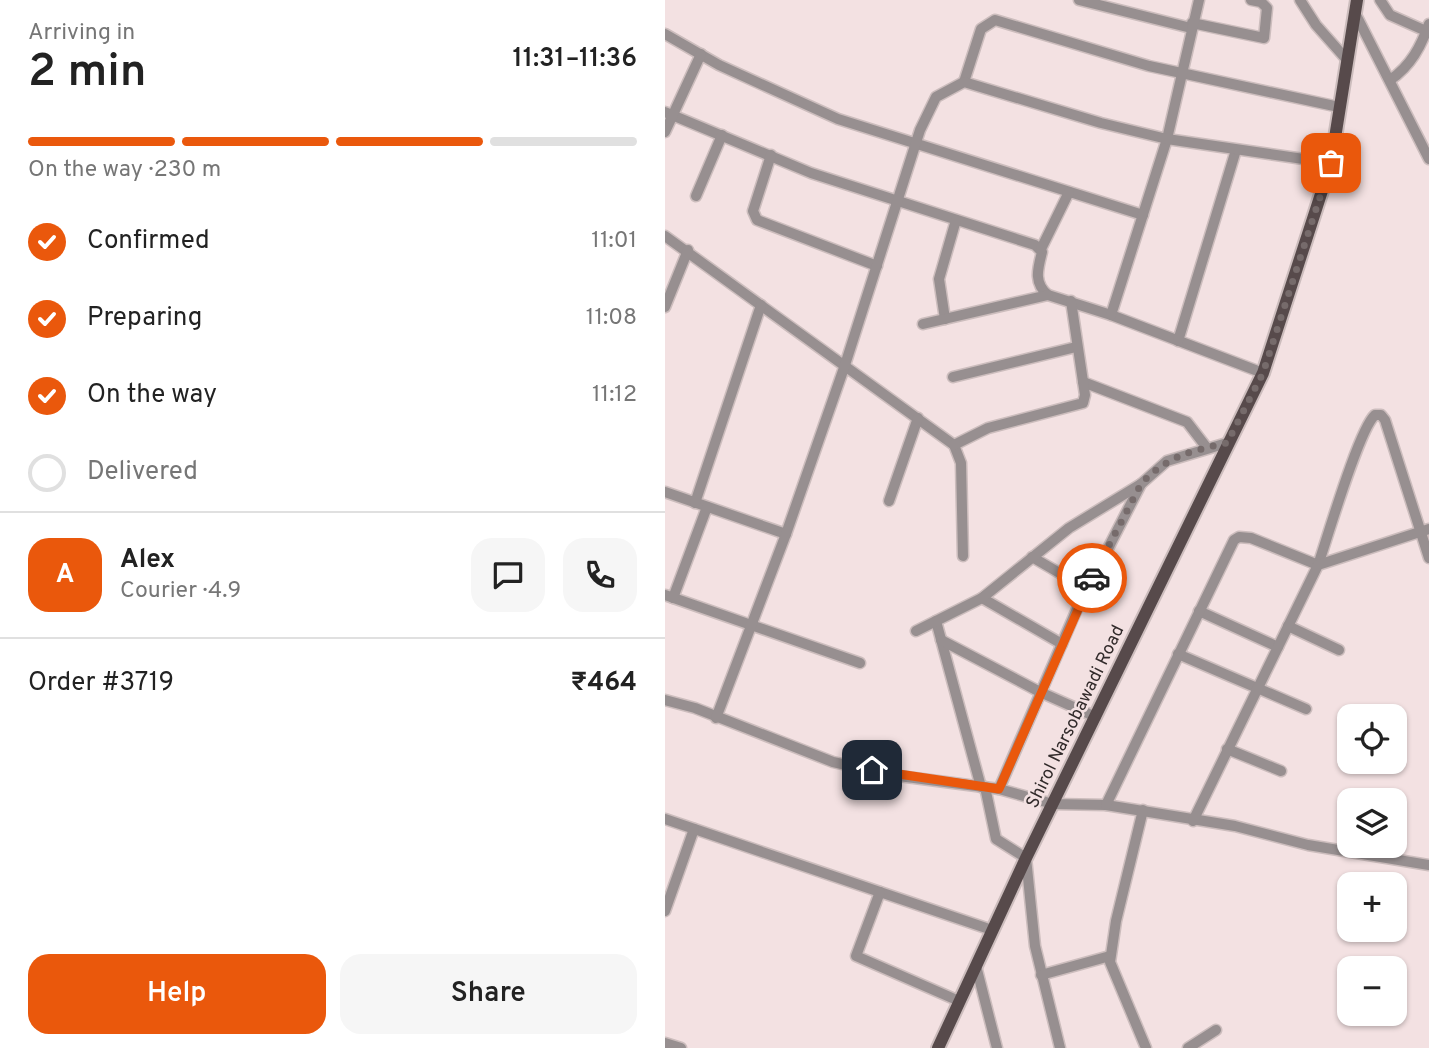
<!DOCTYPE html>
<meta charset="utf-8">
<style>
body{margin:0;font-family:Overpass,sans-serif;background:#f6f6f6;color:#222;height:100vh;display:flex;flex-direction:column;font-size:26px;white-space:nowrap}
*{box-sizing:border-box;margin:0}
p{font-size:23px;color:#767676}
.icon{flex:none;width:38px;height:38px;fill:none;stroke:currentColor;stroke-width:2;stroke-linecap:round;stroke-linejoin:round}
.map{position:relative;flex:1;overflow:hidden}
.drawer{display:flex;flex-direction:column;background:#fff;width:665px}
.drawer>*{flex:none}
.fabs{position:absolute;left:672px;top:704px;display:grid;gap:14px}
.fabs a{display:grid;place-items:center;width:70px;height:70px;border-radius:14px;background:#fff;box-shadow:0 2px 5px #0004;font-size:35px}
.pin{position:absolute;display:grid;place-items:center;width:60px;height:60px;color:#fff;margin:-30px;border-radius:14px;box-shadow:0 4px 10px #0006}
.courier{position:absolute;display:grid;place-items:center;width:70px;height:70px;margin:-35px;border:5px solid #ea580c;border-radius:50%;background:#fff;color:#222;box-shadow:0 2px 9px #0007}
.head em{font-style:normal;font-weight:600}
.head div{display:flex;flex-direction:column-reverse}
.head{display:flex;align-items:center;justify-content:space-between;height:119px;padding:0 28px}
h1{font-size:46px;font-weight:600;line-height:52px}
.bar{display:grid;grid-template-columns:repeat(4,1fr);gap:10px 7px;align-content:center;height:84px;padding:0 28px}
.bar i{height:9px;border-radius:5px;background:#e0e0e0}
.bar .selected{background:#ea580c}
.bar p{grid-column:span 4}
.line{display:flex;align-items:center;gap:18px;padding:0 28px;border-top:2px solid #e0e0e0}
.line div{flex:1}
.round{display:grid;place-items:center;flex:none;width:74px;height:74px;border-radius:21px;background:#f6f6f6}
ol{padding:0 28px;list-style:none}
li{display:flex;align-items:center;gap:21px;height:77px}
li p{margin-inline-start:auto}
li .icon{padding:7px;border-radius:50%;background:#ea580c;color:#fff;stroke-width:4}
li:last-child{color:#767676}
li i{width:38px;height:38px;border:4px solid #e0e0e0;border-radius:50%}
.cta{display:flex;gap:14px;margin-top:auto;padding:14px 28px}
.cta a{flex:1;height:80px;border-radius:21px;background:#ea580c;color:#fff;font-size:28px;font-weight:600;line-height:80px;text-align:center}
.cta a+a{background:#f6f6f6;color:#222}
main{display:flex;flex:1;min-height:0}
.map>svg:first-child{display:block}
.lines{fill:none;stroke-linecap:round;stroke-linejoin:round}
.minor-casing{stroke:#ccbdbd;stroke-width:13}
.major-casing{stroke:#ccbdbd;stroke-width:16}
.minor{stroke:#978f90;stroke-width:10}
.major{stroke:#574a4b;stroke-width:12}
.done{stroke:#766b6b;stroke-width:7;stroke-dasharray:0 12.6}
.route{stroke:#ea580c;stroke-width:9}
.labels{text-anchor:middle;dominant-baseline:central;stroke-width:5;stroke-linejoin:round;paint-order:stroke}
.street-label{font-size:18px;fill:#322b2b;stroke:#f3e1e2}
</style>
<main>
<section class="drawer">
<div class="head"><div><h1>2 min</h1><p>Arriving in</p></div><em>11:31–11:36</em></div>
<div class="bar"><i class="selected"></i><i class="selected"></i><i class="selected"></i><i></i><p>On the way · 230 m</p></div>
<ol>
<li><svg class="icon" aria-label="check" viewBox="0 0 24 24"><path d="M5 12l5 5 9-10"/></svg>Confirmed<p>11:01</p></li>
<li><svg class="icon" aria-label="check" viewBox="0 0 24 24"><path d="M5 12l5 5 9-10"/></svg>Preparing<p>11:08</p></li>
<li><svg class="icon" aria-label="check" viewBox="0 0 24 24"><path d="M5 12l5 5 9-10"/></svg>On the way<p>11:12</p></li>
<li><i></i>Delivered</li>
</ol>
<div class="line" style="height:126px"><b class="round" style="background:#ea580c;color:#fff">A</b><div><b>Alex</b><p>Courier · 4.9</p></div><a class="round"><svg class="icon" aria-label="chat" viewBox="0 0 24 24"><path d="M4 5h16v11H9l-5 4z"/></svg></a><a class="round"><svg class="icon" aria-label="phone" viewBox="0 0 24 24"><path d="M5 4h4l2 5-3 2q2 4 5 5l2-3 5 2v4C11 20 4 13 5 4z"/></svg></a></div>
<div class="line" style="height:91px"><div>Order #3719</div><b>₹464</b></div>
<div class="cta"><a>Help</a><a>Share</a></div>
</section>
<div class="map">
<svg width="764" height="1048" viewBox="0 0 764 1048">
<rect width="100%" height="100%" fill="#f3e1e2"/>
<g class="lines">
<!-- minor casing -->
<g class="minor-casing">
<g id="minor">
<polyline points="414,0 526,28"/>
<polyline points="635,0 651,25 682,60"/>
<polyline points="715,0 725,15 761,31"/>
<polyline points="690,13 764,159"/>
<polyline points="527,23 599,38 602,8 596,2 586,0"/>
<polyline points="0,34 54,65 173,119 478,215"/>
<path d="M 725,80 C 746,66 756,46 764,24"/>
<polyline points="299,82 316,29 330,20 484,66 674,107"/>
<path d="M 0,112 L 146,173 L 370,245 L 377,252 C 373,268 368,283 383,295 L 446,315 L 598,373"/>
<polyline points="0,132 36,54"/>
<polyline points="106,155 88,211 92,220 212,266"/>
<polyline points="31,196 57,135"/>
<polyline points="0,236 289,445 296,463 298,556"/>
<polyline points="376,249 404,192"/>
<polyline points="0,307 23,250"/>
<polyline points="446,315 502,139 534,0"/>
<polyline points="280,319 274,279 291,220"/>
<polyline points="258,324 383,295"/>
<polyline points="513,341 571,150"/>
<polyline points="288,377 411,347"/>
<polyline points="418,382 522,422 542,448"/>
<polyline points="289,445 323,428 418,403 420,395 406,301"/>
<polyline points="0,492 121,534"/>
<polyline points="224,501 253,418"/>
<polyline points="30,503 96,305"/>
<polyline points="367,557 422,589"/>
<polyline points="0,595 195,663"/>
<polyline points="8,598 42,507"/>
<polyline points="317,598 397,644"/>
<polyline points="534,611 613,647"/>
<polyline points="271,621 316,787"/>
<polyline points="623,626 674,650"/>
<polyline points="251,631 317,598 404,528 476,484"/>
<polyline points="276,640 375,692 431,717"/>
<polyline points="513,654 641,709"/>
<polyline points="0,700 30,708 168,762 226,775 334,789 388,804 441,805 570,826 643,845 764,865"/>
<polyline points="51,718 121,534 180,365 255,130 271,97 299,82 436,123 502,139 666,163"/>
<polyline points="562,749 616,771"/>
<polyline points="320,787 331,839 361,858 370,946 395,1048"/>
<polyline points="334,789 412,609 476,484 502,461 562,443"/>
<path d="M 441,805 L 569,540 L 574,537 L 586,538 L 653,565 C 662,539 694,429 710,415 L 716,415 L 720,420 L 764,558"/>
<polyline points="478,810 451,921 445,962 481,1048"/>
<polyline points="0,819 327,930"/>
<polyline points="528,821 653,565 764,529"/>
<polyline points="215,892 191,956 294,1001"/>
<polyline points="0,911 29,829"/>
<polyline points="311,966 332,1048"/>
<polyline points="376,975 445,956"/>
<polyline points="0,1043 16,1048"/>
<polyline points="523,1048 551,1030"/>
</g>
</g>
<!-- major casing -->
<g class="major-casing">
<polyline id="major" points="273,1048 361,858 598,373 666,163 692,0"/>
</g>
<!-- minor -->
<use href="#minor" class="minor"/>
<!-- major -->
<use href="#major" class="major"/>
</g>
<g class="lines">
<!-- done -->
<path class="done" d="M 427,578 L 476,484 C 502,456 526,451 562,443 L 598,373 L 666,163"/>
<!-- route -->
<polyline class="route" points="207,770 334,789 427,578"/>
</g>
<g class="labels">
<!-- street labels -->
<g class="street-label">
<text transform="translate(411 717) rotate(-64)">Shirol Narsobawadi Road</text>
</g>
</g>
</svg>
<div class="fabs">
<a><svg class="icon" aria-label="locate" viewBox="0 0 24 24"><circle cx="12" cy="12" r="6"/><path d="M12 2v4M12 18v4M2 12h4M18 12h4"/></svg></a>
<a><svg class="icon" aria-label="layers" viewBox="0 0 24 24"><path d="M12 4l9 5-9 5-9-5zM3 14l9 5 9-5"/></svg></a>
<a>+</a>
<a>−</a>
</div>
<div class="pin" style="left:666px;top:163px;background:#ea580c"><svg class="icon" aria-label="bag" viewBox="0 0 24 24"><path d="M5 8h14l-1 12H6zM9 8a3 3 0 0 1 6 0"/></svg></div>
<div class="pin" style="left:207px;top:770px;background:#1f2937"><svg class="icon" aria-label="home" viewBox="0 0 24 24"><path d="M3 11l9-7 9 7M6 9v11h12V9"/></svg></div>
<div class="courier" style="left:427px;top:578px"><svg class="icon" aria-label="car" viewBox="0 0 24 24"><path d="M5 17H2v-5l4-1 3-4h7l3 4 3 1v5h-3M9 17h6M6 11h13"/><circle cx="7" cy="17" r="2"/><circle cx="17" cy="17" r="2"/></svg></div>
</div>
</main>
